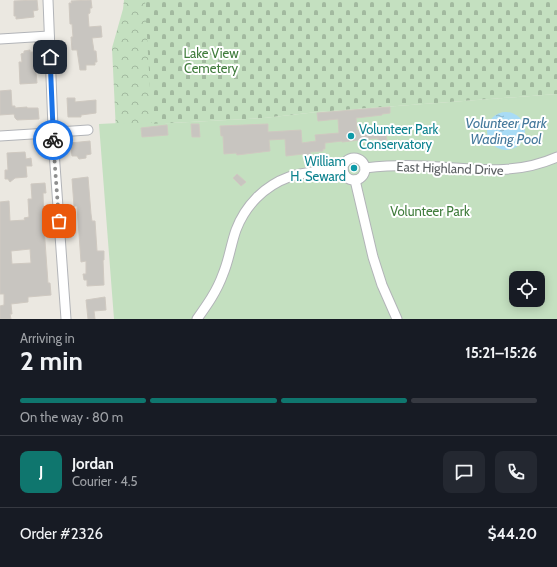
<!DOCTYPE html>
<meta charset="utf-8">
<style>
body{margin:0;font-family:Cabin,sans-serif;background:#242831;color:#f1f3f6;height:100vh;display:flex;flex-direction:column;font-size:15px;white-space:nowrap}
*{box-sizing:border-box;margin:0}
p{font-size:13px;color:#9ea1a6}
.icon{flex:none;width:22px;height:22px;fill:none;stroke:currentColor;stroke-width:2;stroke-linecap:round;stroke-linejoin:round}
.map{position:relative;height:319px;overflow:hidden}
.side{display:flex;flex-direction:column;background:#171b24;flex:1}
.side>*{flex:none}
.tools{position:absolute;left:509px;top:271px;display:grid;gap:8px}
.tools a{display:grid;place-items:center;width:36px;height:36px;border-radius:8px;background:#171b24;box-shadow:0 2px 10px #0003;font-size:20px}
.pin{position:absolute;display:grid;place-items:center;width:34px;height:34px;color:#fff;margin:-17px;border-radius:8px;box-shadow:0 2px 6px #0006}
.courier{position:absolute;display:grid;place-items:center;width:40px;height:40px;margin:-20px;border:3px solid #1a73e8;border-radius:50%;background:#fff;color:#222;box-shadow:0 1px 5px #0007}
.overview em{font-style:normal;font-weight:700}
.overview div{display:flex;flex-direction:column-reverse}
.overview{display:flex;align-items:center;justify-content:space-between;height:68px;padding:0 20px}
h1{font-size:26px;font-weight:700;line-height:30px}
.bar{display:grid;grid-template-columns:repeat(4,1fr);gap:6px 4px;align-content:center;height:48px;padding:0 20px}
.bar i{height:5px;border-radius:3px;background:#363941}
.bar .selected{background:#0f766e}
.bar p{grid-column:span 4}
.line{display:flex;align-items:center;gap:10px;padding:0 20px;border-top:1px solid #363941}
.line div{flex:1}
.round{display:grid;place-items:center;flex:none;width:42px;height:42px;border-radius:8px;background:#242831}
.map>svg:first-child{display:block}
.forest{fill:url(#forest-crowns)}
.cemetery{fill:url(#cemetery-stones)}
.park{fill:#c4e0c0;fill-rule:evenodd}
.water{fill:url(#water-ripples)}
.building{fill:#c8c5c0;stroke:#cfc9c1;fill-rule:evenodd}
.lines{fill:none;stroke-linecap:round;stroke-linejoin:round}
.street-casing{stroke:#b2b4b8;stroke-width:11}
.street{stroke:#fff;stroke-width:9}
.done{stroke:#8d8e8e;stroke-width:4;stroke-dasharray:0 7.2}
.route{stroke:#1a73e8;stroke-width:5}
.culture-dot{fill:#0f9aa8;stroke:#fff;stroke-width:1.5}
.labels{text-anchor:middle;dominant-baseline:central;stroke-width:4;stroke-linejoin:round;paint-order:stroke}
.park-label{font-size:13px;fill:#417d3d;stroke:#fff}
.culture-label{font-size:13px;fill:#0d838f;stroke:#fff;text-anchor:start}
.street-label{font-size:13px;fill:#5a5e61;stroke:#fff}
.water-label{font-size:14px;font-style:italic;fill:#45799c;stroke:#fff}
</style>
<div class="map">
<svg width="557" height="319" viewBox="0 0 557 319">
<defs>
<pattern id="forest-crowns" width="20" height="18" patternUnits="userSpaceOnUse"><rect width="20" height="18" fill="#c4e0c0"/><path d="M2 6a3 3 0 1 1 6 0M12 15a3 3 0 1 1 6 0" fill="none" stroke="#a2b99f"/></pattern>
<pattern id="cemetery-stones" width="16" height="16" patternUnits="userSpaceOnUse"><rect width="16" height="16" fill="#c4e0c0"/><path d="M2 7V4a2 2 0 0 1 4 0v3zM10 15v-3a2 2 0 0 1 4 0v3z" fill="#a2b99f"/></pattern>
<pattern id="water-ripples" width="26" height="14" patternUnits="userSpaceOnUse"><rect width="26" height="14" fill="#a8dbf5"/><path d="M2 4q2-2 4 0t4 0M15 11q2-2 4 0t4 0" fill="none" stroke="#8cb5ca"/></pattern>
</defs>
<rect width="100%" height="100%" fill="#ebe8e1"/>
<!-- forest -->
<polygon class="forest" points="124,0 151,0 166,122 125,319 112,48 123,9"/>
<!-- cemetery -->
<polygon class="cemetery" points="145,0 557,0 557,94 317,112 264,118 152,124"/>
<!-- park -->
<path class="park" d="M 557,94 L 557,319 L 114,319 L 99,124 L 119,123 L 152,124 L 264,118 L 317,112 ZM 516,278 L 538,278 L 538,300 L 516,300 Z"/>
<!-- water -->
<circle class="water" cx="506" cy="131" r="19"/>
<!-- building -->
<g class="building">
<polygon points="37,0 38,10 33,11 34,17 16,19 16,16 14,16 14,1"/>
<polygon points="91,0 92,8 90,8 90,13 88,14 89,27 101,26 102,37 92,38 94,51 96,51 97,62 95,62 95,65 86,65 86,70 80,70 77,50 72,50 71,37 73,37 72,24 70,24 69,3 72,3 71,1"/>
<polygon points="30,50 30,52 37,52 37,61 35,62 37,83 20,84 19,62 22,62 21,54 24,53 24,51"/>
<polygon points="11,90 12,106 15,106 15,108 27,107 27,108 38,108 39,119 17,120 15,118 14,114 0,115 0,91"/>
<polygon points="67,98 75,98 75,102 96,100 96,113 81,115 81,117 68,117"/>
<polygon points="390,107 390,113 382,114 382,115 356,118 357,130 359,130 359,131 386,129 387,145 381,146 381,144 378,144 378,138 342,142 342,141 325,143 325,149 323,149 323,151 310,152 311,159 304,159 303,154 286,156 285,139 269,140 270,151 237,155 236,153 224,154 223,136 221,136 220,126 268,124 268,132 301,130 302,143 316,141 315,135 339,133 338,119 318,121 317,113"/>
<polygon points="191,124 199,124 200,137 192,137"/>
<polygon points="167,125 168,135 142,137 141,128"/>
<polygon points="90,141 91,154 86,155 86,158 79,159 77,156 72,156 70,143"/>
<polygon points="25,152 26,159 31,158 32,166 26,166 27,177 15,178 10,182 8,179 5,179 5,170 8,170 7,153"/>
<polygon points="237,174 246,182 241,186 233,178"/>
<polygon points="88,177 91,214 92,221 95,221 97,251 104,251 104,260 103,260 104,285 87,286 87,280 84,280 83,274 86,274 86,261 81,262 77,206 74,206 72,179"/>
<path d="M 45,183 L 46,193 L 43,193 L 44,227 L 48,283 L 50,283 L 51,295 L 28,297 L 28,302 L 11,304 L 12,314 L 10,314 L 11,319 L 0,319 L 0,306 L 4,305 L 4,294 L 0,294 L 0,202 L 9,201 L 10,221 L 25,220 L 24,218 L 29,217 L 28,199 L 32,199 L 31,184 ZM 30,249 L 31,263 L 12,264 L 11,251 Z"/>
<polygon points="105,297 106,310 94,311 95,319 88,319 86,300"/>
</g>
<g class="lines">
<!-- street casing -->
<g class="street-casing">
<g id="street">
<polyline points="48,0 53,128"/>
<polyline points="0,39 49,36"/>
<polyline points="58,132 88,130"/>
<polyline points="0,136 48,133"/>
<polyline points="53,137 66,319"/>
<circle cx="354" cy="169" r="11"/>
<path d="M 365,168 C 384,166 404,165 423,166 C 470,168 512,177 557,157"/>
<polyline points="355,180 373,257 382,285 397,319"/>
<path d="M 197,319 C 207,305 217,291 223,274 C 229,260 231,244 236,230 C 245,206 264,186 289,177 C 306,171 325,171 343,169"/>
</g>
</g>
<!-- street -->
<use href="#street" class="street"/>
</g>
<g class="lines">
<!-- done -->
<polyline class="done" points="53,140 59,221"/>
<!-- route -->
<polyline class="route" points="50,57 53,128 56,130 58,132 57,136 53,137 53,140"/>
</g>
<!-- markers -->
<g class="culture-dot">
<circle cx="351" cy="136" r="4"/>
<circle cx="354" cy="168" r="4"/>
</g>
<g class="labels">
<!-- park labels -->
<g class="park-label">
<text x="211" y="53">Lake View<tspan x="211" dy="15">Cemetery</tspan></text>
<text x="430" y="211">Volunteer Park</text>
</g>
<!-- culture labels -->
<g class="culture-label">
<text x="359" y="129">Volunteer Park<tspan x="359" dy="15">Conservatory</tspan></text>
<text x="346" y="161" text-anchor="end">William<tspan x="346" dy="15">H. Seward</tspan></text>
</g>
<!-- street labels -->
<g class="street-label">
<text transform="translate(450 168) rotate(2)">East Highland Drive</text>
</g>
<!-- water labels -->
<g class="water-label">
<text x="506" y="123">Volunteer Park<tspan x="506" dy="16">Wading Pool</tspan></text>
</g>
</g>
</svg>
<div class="tools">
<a><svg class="icon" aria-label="locate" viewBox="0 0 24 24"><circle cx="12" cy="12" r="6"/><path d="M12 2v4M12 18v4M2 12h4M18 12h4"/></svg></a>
</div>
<div class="pin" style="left:59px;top:221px;background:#ea580c"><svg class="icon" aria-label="bag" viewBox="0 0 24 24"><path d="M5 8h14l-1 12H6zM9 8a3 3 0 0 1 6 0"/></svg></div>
<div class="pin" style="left:50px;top:57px;background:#1f2937"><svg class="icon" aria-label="home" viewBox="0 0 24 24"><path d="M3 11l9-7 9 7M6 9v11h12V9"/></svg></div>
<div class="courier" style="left:53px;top:140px"><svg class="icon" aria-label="bike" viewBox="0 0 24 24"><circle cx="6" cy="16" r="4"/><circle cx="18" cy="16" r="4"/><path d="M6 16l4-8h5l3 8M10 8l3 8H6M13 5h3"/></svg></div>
</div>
<section class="side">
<div class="overview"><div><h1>2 min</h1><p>Arriving in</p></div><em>15:21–15:26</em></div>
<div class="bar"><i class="selected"></i><i class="selected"></i><i class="selected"></i><i></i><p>On the way · 80 m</p></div>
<div class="line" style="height:72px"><b class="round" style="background:#0f766e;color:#fff">J</b><div><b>Jordan</b><p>Courier · 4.5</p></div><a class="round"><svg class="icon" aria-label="chat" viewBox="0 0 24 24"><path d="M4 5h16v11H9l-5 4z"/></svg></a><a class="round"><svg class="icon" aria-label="phone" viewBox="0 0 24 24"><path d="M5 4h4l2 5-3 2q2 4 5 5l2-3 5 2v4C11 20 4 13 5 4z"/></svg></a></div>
<div class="line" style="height:52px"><div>Order #2326</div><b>$44.20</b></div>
</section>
